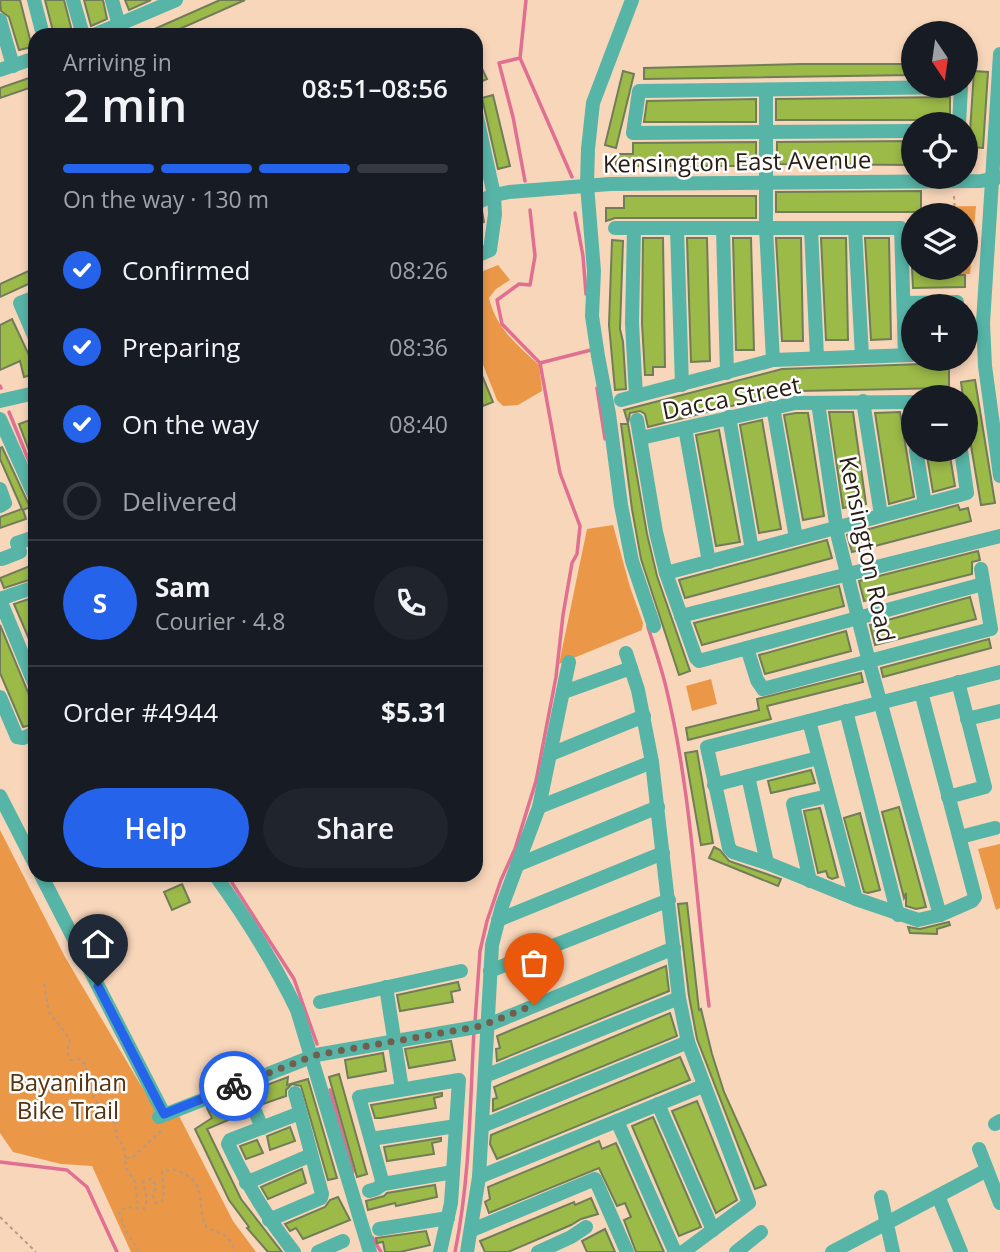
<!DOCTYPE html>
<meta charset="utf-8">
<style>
body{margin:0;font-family:"Open Sans",sans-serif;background:#20242c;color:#f1f3f6;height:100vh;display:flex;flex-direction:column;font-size:26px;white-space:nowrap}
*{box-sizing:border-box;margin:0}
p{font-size:23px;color:#9ea1a6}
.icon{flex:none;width:38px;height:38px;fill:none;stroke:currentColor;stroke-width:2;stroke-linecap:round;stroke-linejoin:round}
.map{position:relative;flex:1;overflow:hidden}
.side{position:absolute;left:28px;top:28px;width:455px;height:854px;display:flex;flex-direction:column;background:#171b24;border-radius:21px;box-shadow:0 4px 10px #0003}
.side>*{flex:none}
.needle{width:46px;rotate:167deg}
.buttons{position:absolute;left:901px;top:21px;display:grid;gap:14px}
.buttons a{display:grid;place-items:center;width:77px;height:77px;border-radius:50%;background:#171b24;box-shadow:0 4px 10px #0003;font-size:35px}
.pin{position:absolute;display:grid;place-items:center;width:60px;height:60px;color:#fff;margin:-72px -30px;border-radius:50% 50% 50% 0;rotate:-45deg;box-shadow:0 0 7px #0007}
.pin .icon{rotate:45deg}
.courier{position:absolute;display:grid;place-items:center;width:70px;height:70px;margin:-35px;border:5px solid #2563eb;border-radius:50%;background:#fff;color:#222;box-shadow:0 2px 9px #0007}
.summary em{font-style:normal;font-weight:600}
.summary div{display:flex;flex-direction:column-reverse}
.summary{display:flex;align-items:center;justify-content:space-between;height:119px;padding:0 35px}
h1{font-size:46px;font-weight:600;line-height:52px}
.bar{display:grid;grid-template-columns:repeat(4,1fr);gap:10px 7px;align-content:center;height:84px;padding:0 35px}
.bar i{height:9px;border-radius:5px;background:#363941}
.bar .selected{background:#2563eb}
.bar p{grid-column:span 4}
.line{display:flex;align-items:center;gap:18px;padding:0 35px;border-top:2px solid #363941}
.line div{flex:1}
.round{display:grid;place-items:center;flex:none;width:74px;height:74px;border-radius:37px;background:#20242c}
ol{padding:0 35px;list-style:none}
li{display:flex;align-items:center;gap:21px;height:77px}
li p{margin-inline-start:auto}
li .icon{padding:7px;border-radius:50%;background:#2563eb;color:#fff;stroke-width:4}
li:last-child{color:#9ea1a6}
li i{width:38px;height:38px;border:4px solid #363941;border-radius:50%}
.action{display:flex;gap:14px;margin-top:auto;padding:14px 35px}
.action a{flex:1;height:80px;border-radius:42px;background:#2563eb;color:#fff;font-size:28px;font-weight:600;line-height:80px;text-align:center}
.action a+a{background:#20242c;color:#f1f3f6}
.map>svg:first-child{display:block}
.green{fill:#ea9847}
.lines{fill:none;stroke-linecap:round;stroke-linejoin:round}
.stream{stroke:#e06f91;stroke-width:3.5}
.building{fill:#9cba48;stroke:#717c59;stroke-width:2}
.path{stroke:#b59a84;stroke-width:2;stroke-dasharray:3.5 3.5;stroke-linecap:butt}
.minor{stroke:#57b5a7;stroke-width:14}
.done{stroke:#715e4d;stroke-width:7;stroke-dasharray:0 12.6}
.route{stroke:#2563eb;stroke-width:9}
.labels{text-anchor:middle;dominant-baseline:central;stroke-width:5;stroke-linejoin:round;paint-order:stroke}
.street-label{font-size:24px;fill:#291d13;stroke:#fefefe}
.park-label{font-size:24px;fill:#573410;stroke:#fefefe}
</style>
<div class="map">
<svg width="1000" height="1252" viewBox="0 0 1000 1252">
<rect width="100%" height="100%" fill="#f8d6ba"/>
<!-- green -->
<g class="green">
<polygon points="976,206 970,274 923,274 923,268 966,268 966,215 923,215 923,207"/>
<path d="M 498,265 L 510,280 L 496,289 L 489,298 C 496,328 517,345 539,365 L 542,391 L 518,405 L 503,406 L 497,400 L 476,347 L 476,274 Z"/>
<polygon points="613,525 630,587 643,623 642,630 559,664 587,529"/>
<polygon points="711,679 717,704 692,711 686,686"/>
<polygon points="0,830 65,957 162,1121 178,1114 233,1221 256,1252 131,1252 92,1166 61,1164 13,1152 0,1133"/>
<polygon points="1000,844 1000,908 996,910 978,849"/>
</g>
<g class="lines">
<!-- stream -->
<g class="stream">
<polyline points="520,58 572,177"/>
<polyline points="525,181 513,117 499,63 520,58 526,0"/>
<polyline points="575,213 583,256 586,294"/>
<polyline points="540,363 591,350"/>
<polyline points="0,386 1,388"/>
<polyline points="597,388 605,439"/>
<polyline points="9,412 35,476"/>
<path d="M 648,627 C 654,646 660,664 665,683 C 691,787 696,900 709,1006"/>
<polyline points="227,875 294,979 317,1044"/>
<polyline points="475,1022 480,951 487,921 501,880 515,849 536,781 556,677 563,615 572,563 577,554 580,526 560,473 540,363 502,324 497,300 519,284 530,285 535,256 530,210"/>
<polyline points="330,1090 353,1172"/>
<polyline points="0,1162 67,1170 87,1187 117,1252"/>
<polyline points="372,1237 381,1252"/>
<path d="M 455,1252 C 470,1179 470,1104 474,1030"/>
</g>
</g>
<!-- building -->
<g class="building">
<polygon points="0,0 20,0 32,47 19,50 9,17 1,11"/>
<polygon points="45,0 64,0 73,35 54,35"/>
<polygon points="84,0 103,0 107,19 91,26"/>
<polygon points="125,0 151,0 129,10"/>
<polygon points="220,0 245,0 166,35 141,35"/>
<polygon points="476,56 487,79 476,84"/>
<polygon points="801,64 914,64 914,75 644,79 644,68"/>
<polygon points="623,71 634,74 616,148 605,145"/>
<polygon points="974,71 988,72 983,148 969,147"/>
<polygon points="35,76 35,86 0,98 0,88"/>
<polygon points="493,95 510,166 498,169 482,98"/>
<polygon points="950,97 950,120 776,120 776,99"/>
<polygon points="756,99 756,122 644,122 647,101"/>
<polygon points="914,141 914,165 777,164 777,142"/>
<polygon points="756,142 756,166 616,166 616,154 633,154 633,143"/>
<polygon points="921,191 921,212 776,212 776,192"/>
<polygon points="624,196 756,196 756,218 615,218 606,221 606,208 624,208"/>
<polygon points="482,211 484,222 476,226 476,213"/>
<polygon points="643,238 663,238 665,367 653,367 653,375 645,375 642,323"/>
<polygon points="687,238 707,238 710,361 691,362"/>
<polygon points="733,238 751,238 754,350 736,350"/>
<polygon points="776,238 801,238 803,341 782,341"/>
<polygon points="821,238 846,238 848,340 826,340"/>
<polygon points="865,238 889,238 891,339 871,340"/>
<polygon points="612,240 623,241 620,329 623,342 626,389 615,390 609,325"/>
<polygon points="35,268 35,281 0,297 0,284"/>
<polygon points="912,268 921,268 921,275 965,275 965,287 913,288"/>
<polygon points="12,319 35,368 35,374 24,377 20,361 0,370 0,325"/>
<polygon points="476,361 493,402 483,406 476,389"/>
<polygon points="949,363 949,388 799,391 799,389 648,427 645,414 640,411 630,413 628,423 624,410 782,369"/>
<polygon points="975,380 995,503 981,505 966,416 966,397 963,397 961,382"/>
<polygon points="829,412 853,412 866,504 843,508"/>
<polygon points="900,412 914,497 889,504 875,413"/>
<polygon points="796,413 808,413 824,516 803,520 784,415"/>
<polygon points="30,420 35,432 34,464 19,424"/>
<polygon points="762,420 781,529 759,533 740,425"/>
<polygon points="621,424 628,424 647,534 657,576 690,671 679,675 641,559 632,509"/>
<polygon points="719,430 740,542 716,546 696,435"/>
<polygon points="2,447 30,507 23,510 26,519 0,528 0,517 22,509 0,459 0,448"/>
<polygon points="926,450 949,450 955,486 933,492"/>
<polygon points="958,505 960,510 968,508 971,521 852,552 847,535"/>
<polygon points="827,540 832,558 700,594 685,598 679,580"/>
<polygon points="978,551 980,560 972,562 972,574 864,601 859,581"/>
<polygon points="35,564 35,578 4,588 0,578"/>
<polygon points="839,586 844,606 702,645 694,623"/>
<polygon points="35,597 35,653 14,604"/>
<polygon points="970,597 976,619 875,645 870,625"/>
<polygon points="0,625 35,709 35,724 23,727 0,673"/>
<polygon points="846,631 851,651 765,674 759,655"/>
<polygon points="989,639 991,648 883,677 881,668"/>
<polygon points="861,673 863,682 767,706 771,719 688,740 686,728 759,710 757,699"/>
<polygon points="697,751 713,843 701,845 685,753"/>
<polygon points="811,770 815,783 771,793 768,781"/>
<polygon points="899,807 926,907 916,909 906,906 906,893 904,898 882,812"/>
<polygon points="820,808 838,877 832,879 828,877 826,871 818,873 804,811"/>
<polygon points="860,813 880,890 868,893 864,892 844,818"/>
<polygon points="714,847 720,850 729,861 781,879 778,886 709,858"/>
<polygon points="182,884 190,902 172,910 164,892"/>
<polygon points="687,903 699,1010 701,1009 712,1054 724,1092 766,1185 755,1189 697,1039 689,996 678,904"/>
<polygon points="949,922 950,925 937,929 937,934 910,933 908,927 920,929"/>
<polygon points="666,966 669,991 497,1061 496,1049 500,1048 497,1036"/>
<polygon points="458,982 460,990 451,992 453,1002 400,1011 397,995"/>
<polygon points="670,1013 677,1036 493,1111 493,1099 497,1098 494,1087"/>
<polygon points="451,1041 455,1060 409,1068 405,1049"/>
<polygon points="383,1053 386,1071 348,1078 345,1060"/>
<polygon points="680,1057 690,1080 497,1159 490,1144 491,1135"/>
<polygon points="339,1074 367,1174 357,1177 329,1077"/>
<polygon points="288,1077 287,1085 308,1079 337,1178 328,1180 301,1086 292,1084 286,1090 286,1096 263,1104 256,1089"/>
<polygon points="442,1093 442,1096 434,1098 436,1108 381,1118 375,1118 371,1105"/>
<polygon points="238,1096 245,1113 207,1129 241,1199 282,1252 268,1252 247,1228 249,1227 229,1200 195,1129 212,1118 207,1108"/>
<polygon points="697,1101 737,1200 716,1213 672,1111"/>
<polygon points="653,1117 701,1227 679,1236 632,1126"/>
<polygon points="290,1127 295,1141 270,1150 267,1136"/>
<polygon points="441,1138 441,1141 432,1143 434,1154 387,1161 384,1147"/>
<polygon points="257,1140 263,1153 246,1159 240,1146"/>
<polygon points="599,1141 602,1149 616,1143 664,1252 636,1252 624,1220 631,1217 625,1203 617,1206 599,1168 489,1213 485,1202 490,1199 488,1187"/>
<polygon points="302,1169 306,1183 268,1199 261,1187"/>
<polygon points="435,1185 437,1197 396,1206 395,1203 368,1210 366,1201 384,1196 387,1193"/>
<polygon points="338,1197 350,1220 303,1239 296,1228 290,1231 285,1224 325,1207 330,1200"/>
<polygon points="591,1198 598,1214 581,1219 571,1225 508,1252 485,1252 480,1241 574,1202 575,1205"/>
<polygon points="605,1229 615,1252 587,1252 582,1241"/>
<polygon points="426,1231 430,1245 400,1252 385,1252 383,1242 377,1243 376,1238"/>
</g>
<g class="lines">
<!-- path -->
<g class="path">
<polyline points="954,196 955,215"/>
<polyline points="943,268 950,270 952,268"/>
<polyline points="44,984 49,1012 70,1039 67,1052 71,1060 80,1059 85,1064 93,1096 104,1114 115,1124 116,1136 124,1146 126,1168 135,1182 138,1207"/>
<polyline points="126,1158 133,1157 162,1130"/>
<polyline points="0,1217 36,1252"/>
<path d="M 139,1252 L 126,1231 L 119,1212 L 127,1207 L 144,1209 L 147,1199 L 143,1182 L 151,1179 L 156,1185 L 153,1196 L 156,1203 L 162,1201 L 164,1197 L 162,1172 L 173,1169 C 213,1183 193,1202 207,1228 C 221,1233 231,1236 235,1252"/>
</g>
<!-- minor -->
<g class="minor">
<polyline points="34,0 43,35"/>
<polyline points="73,0 83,35"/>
<polyline points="112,0 119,25"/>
<polyline points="632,0 593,103 588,149 587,185 594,271 592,316 598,356 609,414 621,505 632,561 654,626"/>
<polyline points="0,20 13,66"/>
<polyline points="94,35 176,0"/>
<polyline points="1000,54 983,323 985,366 1000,476"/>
<polyline points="0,70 35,58"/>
<polyline points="766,90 766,228 773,360"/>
<polyline points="476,113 494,195 495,214 490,250 476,256"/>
<polyline points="914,131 633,133 639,91 961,87 959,124"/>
<polyline points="476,203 494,195 509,192 610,184 981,181 1000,177"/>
<polyline points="615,228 901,228 905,355"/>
<polyline points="634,228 632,323 636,396"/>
<polyline points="855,228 862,356"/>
<polyline points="677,229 682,385"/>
<polyline points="811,229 817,357"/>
<polyline points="723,230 727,373"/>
<polyline points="35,297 20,303 35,338"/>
<polyline points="904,303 957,302"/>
<polyline points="621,400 773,360 912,355"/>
<polyline points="0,401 35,393"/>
<polyline points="863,401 881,515"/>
<polyline points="909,402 914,433"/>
<polyline points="818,403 838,537 869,662 940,915"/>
<polyline points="773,407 796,538"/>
<polyline points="729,417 752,550"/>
<polyline points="0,419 35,497"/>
<polyline points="637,420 656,532 666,573 696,658 699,661 983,584"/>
<polyline points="685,428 709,562"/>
<polyline points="641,438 795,403 914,402"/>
<polyline points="916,450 925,504"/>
<polyline points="0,489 5,503 0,506"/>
<polyline points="2,559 20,552 17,543 35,537"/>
<polyline points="666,573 967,493 961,450"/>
<polyline points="0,599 35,587"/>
<polyline points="0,600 35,685"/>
<polyline points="681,616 1000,536"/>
<polyline points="747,648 757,680 763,689 991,629 981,569"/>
<polyline points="626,653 638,690 652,762 679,998 688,1042 749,1203 683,1252"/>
<polyline points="564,692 631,668"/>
<polyline points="921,692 975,897 972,901 940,915 918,920 856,899 767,863 733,852 729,848 707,747 1000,672"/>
<polyline points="0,697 17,737 23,738 35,733"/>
<polyline points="846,711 898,915"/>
<polyline points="967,719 1000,711"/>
<polyline points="809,721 856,899"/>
<polyline points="551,754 644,716"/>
<polyline points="748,776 767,863"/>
<polyline points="714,785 818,758"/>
<polyline points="0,796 35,864"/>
<polyline points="948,797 985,787 958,682"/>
<polyline points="539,807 652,762"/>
<polyline points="960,837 995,828"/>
<polyline points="517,865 658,807"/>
<polyline points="41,875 164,1114"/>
<path d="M 215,875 C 246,918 274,962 297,1010 L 370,1252"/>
<polyline points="810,881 793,804 828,796"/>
<polyline points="498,920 663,853"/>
<polyline points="490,971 669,900"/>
<polyline points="386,987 402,1089"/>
<polyline points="320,1002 461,971"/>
<polyline points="485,1076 679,998"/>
<polyline points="243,1082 262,1128"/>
<polyline points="658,1104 713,1230"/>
<polyline points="159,1117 316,1055 488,1025 674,948"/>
<polyline points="617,1121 675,1252"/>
<polyline points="995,1124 1000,1121"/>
<polyline points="482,1126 688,1042"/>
<polyline points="371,1139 456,1126"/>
<polyline points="979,1149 1000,1203"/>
<polyline points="479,1177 703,1086"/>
<polyline points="246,1183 311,1155"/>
<polyline points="383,1184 359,1097 459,1080 451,1203 440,1252"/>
<polyline points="369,1191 376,1189 383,1184 453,1172"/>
<polyline points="938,1196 961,1252"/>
<polyline points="881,1197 893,1252"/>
<polyline points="269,1220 321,1198 322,1194 295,1093"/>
<polyline points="379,1229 448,1218"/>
<polyline points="472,1230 595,1179 627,1252"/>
<path d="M 294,1252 C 267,1218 246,1183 228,1144 L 230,1140 L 300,1113"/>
<polyline points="318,1252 343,1241"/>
<polyline points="467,1252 479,1177 492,945 502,906 539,807 569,662"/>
<polyline points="538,1252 571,1237 586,1227"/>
<polyline points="736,1252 761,1232"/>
<polyline points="832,1252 987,1170"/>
</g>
</g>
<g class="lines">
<!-- done -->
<polyline class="done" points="234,1086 316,1055 481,1026 534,1005"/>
<!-- route -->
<polyline class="route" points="98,986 164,1114 234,1086"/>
</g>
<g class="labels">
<!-- street labels -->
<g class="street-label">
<text transform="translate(737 161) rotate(-1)">Kensington East Avenue</text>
<text transform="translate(731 397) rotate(-11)">Dacca Street</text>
<text transform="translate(868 549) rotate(78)">Kensington Road</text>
</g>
<!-- park labels -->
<g class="park-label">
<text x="68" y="1081">Bayanihan<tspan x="68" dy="28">Bike Trail</tspan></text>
</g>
</g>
</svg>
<div class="buttons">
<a><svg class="needle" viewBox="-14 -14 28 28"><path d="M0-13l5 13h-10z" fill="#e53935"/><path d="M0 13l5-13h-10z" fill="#9ea1a6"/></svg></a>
<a><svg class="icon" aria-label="locate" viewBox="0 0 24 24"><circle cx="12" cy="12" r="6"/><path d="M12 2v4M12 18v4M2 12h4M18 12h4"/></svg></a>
<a><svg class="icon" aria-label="layers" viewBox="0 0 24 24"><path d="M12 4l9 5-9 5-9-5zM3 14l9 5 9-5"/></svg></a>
<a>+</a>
<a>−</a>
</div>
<div class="pin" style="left:534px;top:1005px;background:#ea580c"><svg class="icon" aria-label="bag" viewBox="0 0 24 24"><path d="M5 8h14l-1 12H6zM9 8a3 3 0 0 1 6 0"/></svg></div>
<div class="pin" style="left:98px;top:986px;background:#1f2937"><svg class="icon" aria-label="home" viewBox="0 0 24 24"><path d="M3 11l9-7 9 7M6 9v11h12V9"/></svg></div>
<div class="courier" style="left:234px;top:1086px"><svg class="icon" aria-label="bike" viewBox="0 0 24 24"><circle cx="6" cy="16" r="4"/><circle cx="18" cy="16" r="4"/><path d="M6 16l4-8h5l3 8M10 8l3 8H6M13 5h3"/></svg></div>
<section class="side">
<div class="summary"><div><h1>2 min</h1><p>Arriving in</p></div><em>08:51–08:56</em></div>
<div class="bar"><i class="selected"></i><i class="selected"></i><i class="selected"></i><i></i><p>On the way · 130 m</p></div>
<ol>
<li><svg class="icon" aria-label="check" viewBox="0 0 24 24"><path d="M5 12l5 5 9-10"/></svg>Confirmed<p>08:26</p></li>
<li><svg class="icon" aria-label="check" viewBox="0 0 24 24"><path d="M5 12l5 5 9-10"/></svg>Preparing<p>08:36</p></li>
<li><svg class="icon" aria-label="check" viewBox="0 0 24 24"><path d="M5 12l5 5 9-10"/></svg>On the way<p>08:40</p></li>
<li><i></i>Delivered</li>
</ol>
<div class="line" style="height:126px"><b class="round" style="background:#2563eb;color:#fff">S</b><div><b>Sam</b><p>Courier · 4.8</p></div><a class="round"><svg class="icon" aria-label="phone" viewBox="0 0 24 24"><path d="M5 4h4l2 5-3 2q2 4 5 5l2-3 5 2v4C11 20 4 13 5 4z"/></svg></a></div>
<div class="line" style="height:91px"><div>Order #4944</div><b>$5.31</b></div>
<div class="action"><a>Help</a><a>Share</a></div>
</section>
</div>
